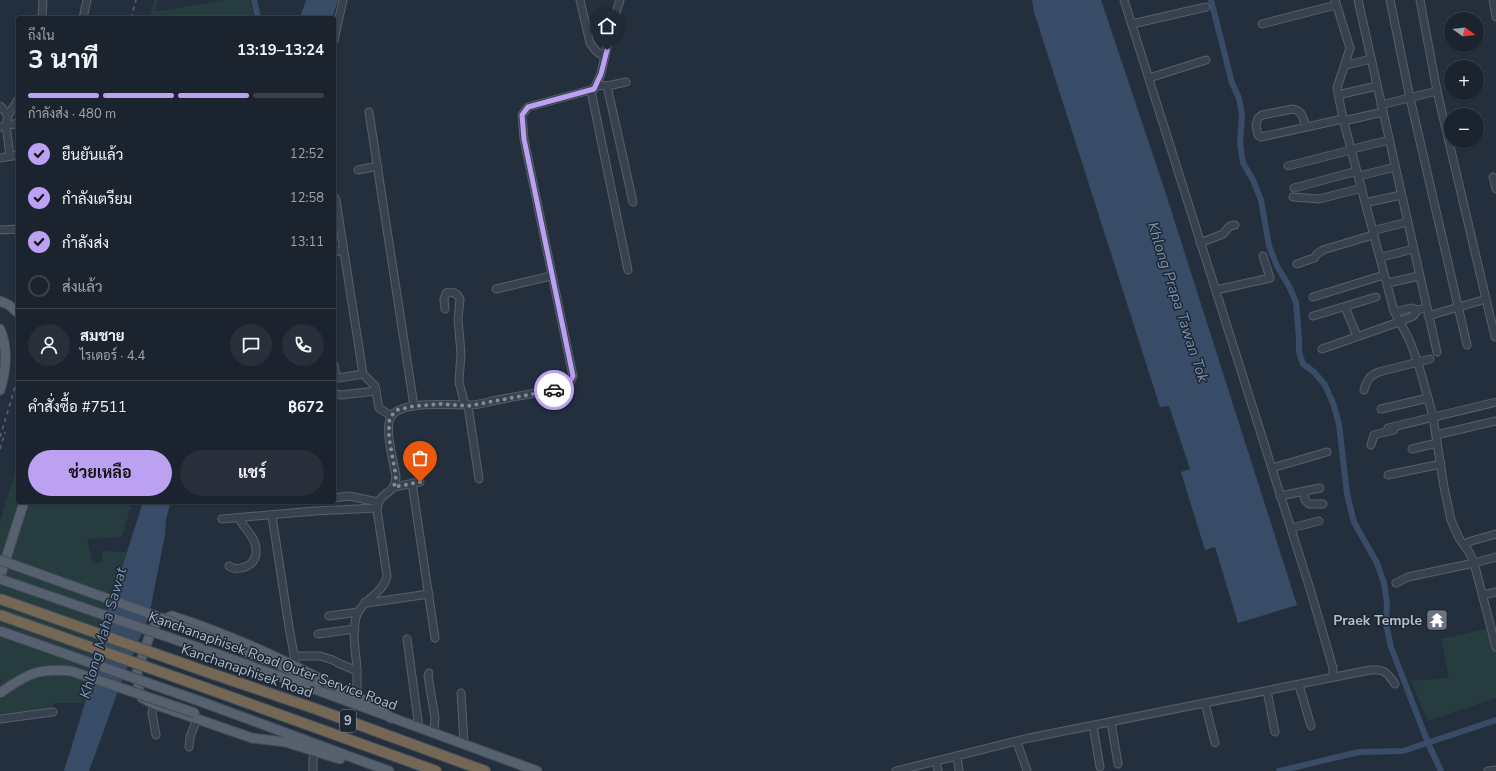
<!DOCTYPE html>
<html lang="th">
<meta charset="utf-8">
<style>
body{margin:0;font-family:"Nunito Sans",Sarabun,sans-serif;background:#282f3a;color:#f1f3f6;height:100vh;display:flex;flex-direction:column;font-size:15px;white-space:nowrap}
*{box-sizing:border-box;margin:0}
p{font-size:13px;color:#a0a4aa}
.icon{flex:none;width:22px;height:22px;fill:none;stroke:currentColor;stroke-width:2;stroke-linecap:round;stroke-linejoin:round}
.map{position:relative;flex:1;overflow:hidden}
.drawer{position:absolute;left:16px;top:16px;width:320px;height:488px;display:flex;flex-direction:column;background:#1b232e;border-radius:4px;box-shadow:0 1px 3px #0004,0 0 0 1px #39404a}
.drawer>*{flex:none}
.needle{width:26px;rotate:105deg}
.controls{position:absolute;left:1444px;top:12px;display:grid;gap:8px}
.controls a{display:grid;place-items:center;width:40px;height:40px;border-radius:50%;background:#1b232e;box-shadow:0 1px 3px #0004,0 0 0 1px #39404a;font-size:20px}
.pin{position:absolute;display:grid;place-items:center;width:34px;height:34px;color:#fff;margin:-41px -17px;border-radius:50% 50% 50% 0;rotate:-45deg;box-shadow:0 0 4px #0007}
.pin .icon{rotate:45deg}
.courier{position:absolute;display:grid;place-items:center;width:40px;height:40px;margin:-20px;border:3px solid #bca0f2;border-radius:50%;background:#fff;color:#222;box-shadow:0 1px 5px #0007}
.overview em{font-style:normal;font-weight:700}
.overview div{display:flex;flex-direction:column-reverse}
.overview{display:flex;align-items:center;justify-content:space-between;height:68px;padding:0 12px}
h1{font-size:26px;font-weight:700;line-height:30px}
.bar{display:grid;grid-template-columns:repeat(4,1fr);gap:6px 4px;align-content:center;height:48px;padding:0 12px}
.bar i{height:5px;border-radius:3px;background:#39404a}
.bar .on{background:#bca0f2}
.bar p{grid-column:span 4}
.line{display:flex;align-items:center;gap:10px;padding:0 12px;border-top:1px solid #39404a}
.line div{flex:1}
.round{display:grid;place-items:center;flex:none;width:42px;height:42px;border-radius:21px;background:#282f3a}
ol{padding:0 12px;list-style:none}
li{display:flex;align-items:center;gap:12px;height:44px}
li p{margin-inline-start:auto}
li .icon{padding:4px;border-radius:50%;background:#bca0f2;color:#111;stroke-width:4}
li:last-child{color:#a0a4aa}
li i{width:22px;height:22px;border:2px solid #39404a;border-radius:50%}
.action{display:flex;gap:8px;margin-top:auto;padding:8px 12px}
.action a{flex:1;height:46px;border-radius:24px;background:#bca0f2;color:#111;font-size:16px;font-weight:700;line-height:46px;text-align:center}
.action a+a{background:#282f3a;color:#f1f3f6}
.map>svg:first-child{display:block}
.green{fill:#263c3f}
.water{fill:#394c67}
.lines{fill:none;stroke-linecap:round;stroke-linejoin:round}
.canal{stroke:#394c67;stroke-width:6}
.minor-casing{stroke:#565f6c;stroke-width:9}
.major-casing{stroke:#414a57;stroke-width:11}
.highway-casing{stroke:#434c59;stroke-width:12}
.minor{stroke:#38414e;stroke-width:7}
.major{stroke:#56606e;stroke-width:9}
.highway{stroke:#746855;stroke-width:10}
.rail{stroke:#5a6575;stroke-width:1.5;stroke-dasharray:4 4;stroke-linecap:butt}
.major-bridge-casing{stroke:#414a57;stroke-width:11;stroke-linecap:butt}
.highway-bridge-casing{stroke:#434c59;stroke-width:12;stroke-linecap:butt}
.major-bridge{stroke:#56606e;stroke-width:9}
.highway-bridge{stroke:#746855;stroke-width:10}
.done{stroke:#828b98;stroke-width:4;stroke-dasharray:0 7.2}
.route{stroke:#bca0f2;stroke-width:5}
.labels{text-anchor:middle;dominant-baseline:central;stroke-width:3;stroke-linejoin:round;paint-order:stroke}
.shield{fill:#1d2633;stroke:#878f9c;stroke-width:1}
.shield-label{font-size:13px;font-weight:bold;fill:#b4bcc9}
.poi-label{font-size:14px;font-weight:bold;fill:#b4bcc9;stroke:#1d2633;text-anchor:end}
.street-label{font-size:14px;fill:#b4bcc9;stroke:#1d2633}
.water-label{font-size:15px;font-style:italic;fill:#7c92b1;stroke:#1d2633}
</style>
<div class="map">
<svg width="1496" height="771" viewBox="0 0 1496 771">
<rect width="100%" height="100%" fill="#242f3e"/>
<!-- green -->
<g class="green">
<polygon points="155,0 158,0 155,12 223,0 250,0 254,18 149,18"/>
<polygon points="18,462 18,502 0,561 0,522"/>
<polygon points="28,502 132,502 122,537 87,539 93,564 101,562 103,551 127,552 110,605 93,677 85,703 54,703 52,709 0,714 0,683 2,679 0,679 0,586"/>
<polygon points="1490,628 1496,651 1496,698 1428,721 1411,681 1449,678 1441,639"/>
</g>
<!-- water -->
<g class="water">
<polygon points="306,0 338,0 332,18 300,18"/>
<polygon points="1032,0 1101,0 1164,188 1297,605 1238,623 1215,547 1205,550 1181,472 1190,469 1169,406 1160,407 1034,12"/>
<polygon points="143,502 171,502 166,519 165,535 149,616 122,680 89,771 64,771 93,677 110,605"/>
</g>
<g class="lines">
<!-- canal -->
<g class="canal">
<polyline points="254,0 258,18"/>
<polyline points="1211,0 1232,83 1239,98 1242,115 1240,144 1243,163 1253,180 1261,200 1269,246 1277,266 1289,286 1296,302 1299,339 1299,352 1303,364 1314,372 1325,385 1333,403 1339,424 1347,494 1354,522 1377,563 1384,583 1387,604 1386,624 1391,647 1428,743 1441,771"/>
<polyline points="1279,771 1359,752 1403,751 1496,720"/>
</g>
<!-- minor casing -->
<g class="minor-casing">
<g id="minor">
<polyline points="580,0 590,43 596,51 605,57"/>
<polyline points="1124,0 1311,592 1333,668 1333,677"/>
<polyline points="1335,0 1350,48 1337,88 1343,119 1394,311 1409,339 1418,363 1428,398 1433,417 1444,487 1451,520 1459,538 1469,552 1474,563 1408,577 1396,583"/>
<polyline points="1358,0 1437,352"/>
<polyline points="1390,0 1410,98 1467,345"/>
<polyline points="1420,0 1437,91 1495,337"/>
<polyline points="1493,0 1496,17"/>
<polyline points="42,18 43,0"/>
<polyline points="83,18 87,0"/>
<polyline points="1132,24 1206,7"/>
<polyline points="1262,24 1336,5"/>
<polyline points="334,40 343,0"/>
<polyline points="1347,65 1371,59"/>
<polyline points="1149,78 1206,60"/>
<polyline points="597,85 607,86 626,82"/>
<polyline points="607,86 633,202"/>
<polyline points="591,91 628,270"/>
<polyline points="1342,94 1377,86"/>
<polyline points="1381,105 1437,91"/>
<polyline points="0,106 8,115"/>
<polyline points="369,112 414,406"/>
<polyline points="1348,120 1383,112"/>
<polyline points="0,127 18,123"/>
<path d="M 1306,127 C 1303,119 1303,111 1293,109 L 1262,115 L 1258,118 L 1256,125 L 1258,135 L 1261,137 L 1343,119"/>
<polyline points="1353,149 1389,140"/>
<polyline points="10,156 6,125 8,115 18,100"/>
<polyline points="0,158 18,155"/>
<polyline points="1288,166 1351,150"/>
<polyline points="358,170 378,166"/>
<polyline points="1363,175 1395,167"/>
<polyline points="1493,177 1496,189"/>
<polyline points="1294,188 1357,171"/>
<polyline points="334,197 336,200 363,374 375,386 379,408 391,416"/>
<polyline points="1293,197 1319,199 1362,188"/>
<polyline points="1369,202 1401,195"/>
<polyline points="0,230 18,229"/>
<polyline points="1376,230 1407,222"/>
<polyline points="1200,243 1223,234 1230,226 1235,225"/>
<polyline points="334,252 343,250"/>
<polyline points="1382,257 1413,249"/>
<polyline points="1297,264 1314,258 1317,254 1323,250 1373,235"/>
<polyline points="1388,283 1419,276"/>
<polyline points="496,289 551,276"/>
<polyline points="1216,290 1270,278 1263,256"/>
<polyline points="1313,297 1384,275"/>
<polyline points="1345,307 1357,336"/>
<path d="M 445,309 L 444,300 L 446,293 C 452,291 457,293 460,299 L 458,319 L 461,353 L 459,382 L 465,405"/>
<polyline points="1395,312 1411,308 1418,310 1422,309"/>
<polyline points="1313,316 1376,297"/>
<polyline points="1428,316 1486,299"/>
<polyline points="1322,349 1399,322 1413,316 1418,310"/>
<polyline points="334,365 336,376 338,378 363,374"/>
<path d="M 1364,390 C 1367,380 1369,376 1379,372 L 1430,359"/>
<polyline points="334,393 341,395 376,391"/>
<polyline points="468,406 479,479"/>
<polyline points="1381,409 1428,398"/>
<polyline points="1388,428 1496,402"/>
<polyline points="1436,435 1496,421"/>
<polyline points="1371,445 1374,435 1394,430"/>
<polyline points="1412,449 1437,443"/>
<polyline points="1272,468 1327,452"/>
<polyline points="1388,475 1441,464"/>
<polyline points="412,483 435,638"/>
<polyline points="394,487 420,482"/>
<polyline points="1304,491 1305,500 1309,504 1323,504"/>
<polyline points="1280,496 1320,488"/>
<polyline points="334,498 349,496 378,502"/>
<polyline points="272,516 289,627 296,666"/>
<polyline points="222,519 315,511 377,508"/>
<polyline points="1291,528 1319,521"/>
<polyline points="1464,545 1471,541 1496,534"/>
<polyline points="1496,557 1474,563 1496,647"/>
<path d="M 229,566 C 233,569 237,569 241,568 C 252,566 257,559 256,548 C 255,536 244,529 239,518"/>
<polyline points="1483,595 1496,592"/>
<polyline points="365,602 367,603 429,594"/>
<polyline points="329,616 358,612"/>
<polyline points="318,634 355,629"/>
<polyline points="407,639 419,728"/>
<polyline points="295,656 320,656 333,660 338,663 357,671"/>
<polyline points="429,673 428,676 435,718 434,733"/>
<polyline points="1299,685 1311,726"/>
<polyline points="1267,691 1275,732"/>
<polyline points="461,693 464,744"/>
<path d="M 357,696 C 357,687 357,678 357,669 C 356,653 350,625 359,611 C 366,598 384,592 387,576 L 377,510 C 379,489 394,498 396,477 C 394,463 384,429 391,417 C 400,400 450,405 467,405 C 476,406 487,402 497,400 C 519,396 541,392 563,388 L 570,383 L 573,376 L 524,139 L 522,115 L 528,107 L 594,89 L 601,74 L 611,28 L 620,0"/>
<polyline points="1205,703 1215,743"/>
<polyline points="154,704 152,713 156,735"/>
<polyline points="0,719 53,712"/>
<polyline points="1111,722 1118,764"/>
<polyline points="1093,726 1100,767"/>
<path d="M 1017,742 C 1020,752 1024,761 1027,771"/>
<polyline points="189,747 190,737 197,719"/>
<polyline points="957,756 959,771"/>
<polyline points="936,761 938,771"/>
<polyline points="313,771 313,758 315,752"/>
<path d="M 896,771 L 1029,738 L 1370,670 C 1384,669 1387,672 1395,684"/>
<polyline points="1488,771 1496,770"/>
</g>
</g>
<!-- major casing -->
<g class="major-casing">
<g id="major">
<polyline points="0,301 9,305 18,313"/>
<path d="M 0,329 C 8,348 6,371 0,390"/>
<polyline points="0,577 24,502"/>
<polyline points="216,640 280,665 311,680 318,682"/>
<path d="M 217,654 C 324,692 430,732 537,771"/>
<polyline points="202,702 389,771"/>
<polyline points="282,741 340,759"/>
<path d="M 286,742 L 252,738 L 154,704 L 142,698 L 139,691 L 137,672 L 150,634 L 157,622 L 172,616 C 228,634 281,658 332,685 C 353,695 372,702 391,718"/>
</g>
</g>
<!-- highway casing -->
<g class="highway-casing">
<g id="highway">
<polyline points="210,673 316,709 485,771"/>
<polyline points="206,688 436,771"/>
</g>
</g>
<!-- minor -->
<use href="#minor" class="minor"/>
<!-- major -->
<use href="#major" class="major"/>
<!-- highway -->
<use href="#highway" class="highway"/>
<!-- rail -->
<g class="rail">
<polyline points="131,18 136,0"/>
<polyline points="0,437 18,377"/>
<polyline points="0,449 5,432"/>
</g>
<!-- major-bridge casing -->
<g class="major-bridge-casing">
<g id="major-bridge">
<polyline points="0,560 156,616 216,640"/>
<polyline points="0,579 217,654"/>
<polyline points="0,631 202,702"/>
<path d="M 0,693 C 27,674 38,668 71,671 L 195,713"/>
</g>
</g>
<!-- highway-bridge casing -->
<g class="highway-bridge-casing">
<g id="highway-bridge">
<polyline points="0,599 210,673"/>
<polyline points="0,615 206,688"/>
</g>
</g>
<!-- major-bridge -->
<use href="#major-bridge" class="major-bridge"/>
<!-- highway-bridge -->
<use href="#highway-bridge" class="highway-bridge"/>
</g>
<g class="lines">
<!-- done -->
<polyline class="done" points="420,482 394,487 396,476 389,438 389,422 391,416 397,410 414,406 442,404 468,406 554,390"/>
<!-- route -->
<path class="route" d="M 554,390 C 564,388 569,385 573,376 L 524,139 L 522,115 L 528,107 L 594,89 L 601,74 L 607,50"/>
</g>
<!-- icons -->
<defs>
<g id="temple-square" transform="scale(1.15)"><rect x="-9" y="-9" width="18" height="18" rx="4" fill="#6b7280" stroke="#1d2633"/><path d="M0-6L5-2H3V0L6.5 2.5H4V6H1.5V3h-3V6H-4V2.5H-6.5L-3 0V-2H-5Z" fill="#fff"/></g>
</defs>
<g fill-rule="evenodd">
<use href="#temple-square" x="1437" y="620"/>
</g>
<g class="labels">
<!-- shield labels -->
<rect class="shield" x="340" y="710" width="16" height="22" rx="3"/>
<g class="shield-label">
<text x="348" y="721">9</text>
</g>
<!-- poi labels -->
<g class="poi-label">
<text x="1422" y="620">Praek Temple</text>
</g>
<!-- street labels -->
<g class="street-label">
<text transform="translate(273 661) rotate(20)">Kanchanaphisek Road Outer Service Road</text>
<text transform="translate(247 671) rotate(19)">Kanchanaphisek Road</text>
</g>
<!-- water labels -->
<g class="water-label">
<text transform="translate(1178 302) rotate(72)">Khlong Prapa Tawan Tok</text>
<text transform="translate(103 633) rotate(-74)">Khlong Maha Sawat</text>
</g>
</g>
</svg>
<div class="controls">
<a><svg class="needle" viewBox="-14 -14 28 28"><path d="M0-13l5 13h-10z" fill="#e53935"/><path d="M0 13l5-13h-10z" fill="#a0a4aa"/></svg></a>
<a>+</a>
<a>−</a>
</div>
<div class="pin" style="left:420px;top:482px;background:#ea580c"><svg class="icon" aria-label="bag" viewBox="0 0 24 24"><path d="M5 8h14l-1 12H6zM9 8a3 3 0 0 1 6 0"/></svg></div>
<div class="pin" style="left:607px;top:50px;background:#1f2937"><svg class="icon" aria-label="home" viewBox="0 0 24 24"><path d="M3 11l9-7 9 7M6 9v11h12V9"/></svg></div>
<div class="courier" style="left:554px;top:390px"><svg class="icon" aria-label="car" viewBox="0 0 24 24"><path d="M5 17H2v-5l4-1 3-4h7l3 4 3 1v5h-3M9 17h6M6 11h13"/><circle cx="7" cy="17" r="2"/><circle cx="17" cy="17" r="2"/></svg></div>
<section class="drawer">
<div class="overview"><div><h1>3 นาที</h1><p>ถึงใน</p></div><em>13:19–13:24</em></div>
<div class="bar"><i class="on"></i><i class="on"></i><i class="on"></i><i></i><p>กำลังส่ง · 480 m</p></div>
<ol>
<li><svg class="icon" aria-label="check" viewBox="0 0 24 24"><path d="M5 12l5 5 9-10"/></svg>ยืนยันแล้ว<p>12:52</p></li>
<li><svg class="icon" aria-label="check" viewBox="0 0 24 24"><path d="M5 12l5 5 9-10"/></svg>กำลังเตรียม<p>12:58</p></li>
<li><svg class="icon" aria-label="check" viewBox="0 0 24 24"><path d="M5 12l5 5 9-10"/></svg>กำลังส่ง<p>13:11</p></li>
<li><i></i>ส่งแล้ว</li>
</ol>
<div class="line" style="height:72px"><a class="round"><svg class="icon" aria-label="person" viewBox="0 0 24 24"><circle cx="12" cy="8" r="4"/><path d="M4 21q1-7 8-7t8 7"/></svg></a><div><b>สมชาย</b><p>ไรเดอร์ · 4.4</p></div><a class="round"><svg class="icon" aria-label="chat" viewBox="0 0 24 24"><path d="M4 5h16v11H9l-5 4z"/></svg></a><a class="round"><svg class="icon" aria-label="phone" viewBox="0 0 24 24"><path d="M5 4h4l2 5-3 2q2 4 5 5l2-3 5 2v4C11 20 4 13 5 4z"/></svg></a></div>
<div class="line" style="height:52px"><div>คำสั่งซื้อ #7511</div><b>฿672</b></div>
<div class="action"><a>ช่วยเหลือ</a><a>แชร์</a></div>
</section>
</div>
